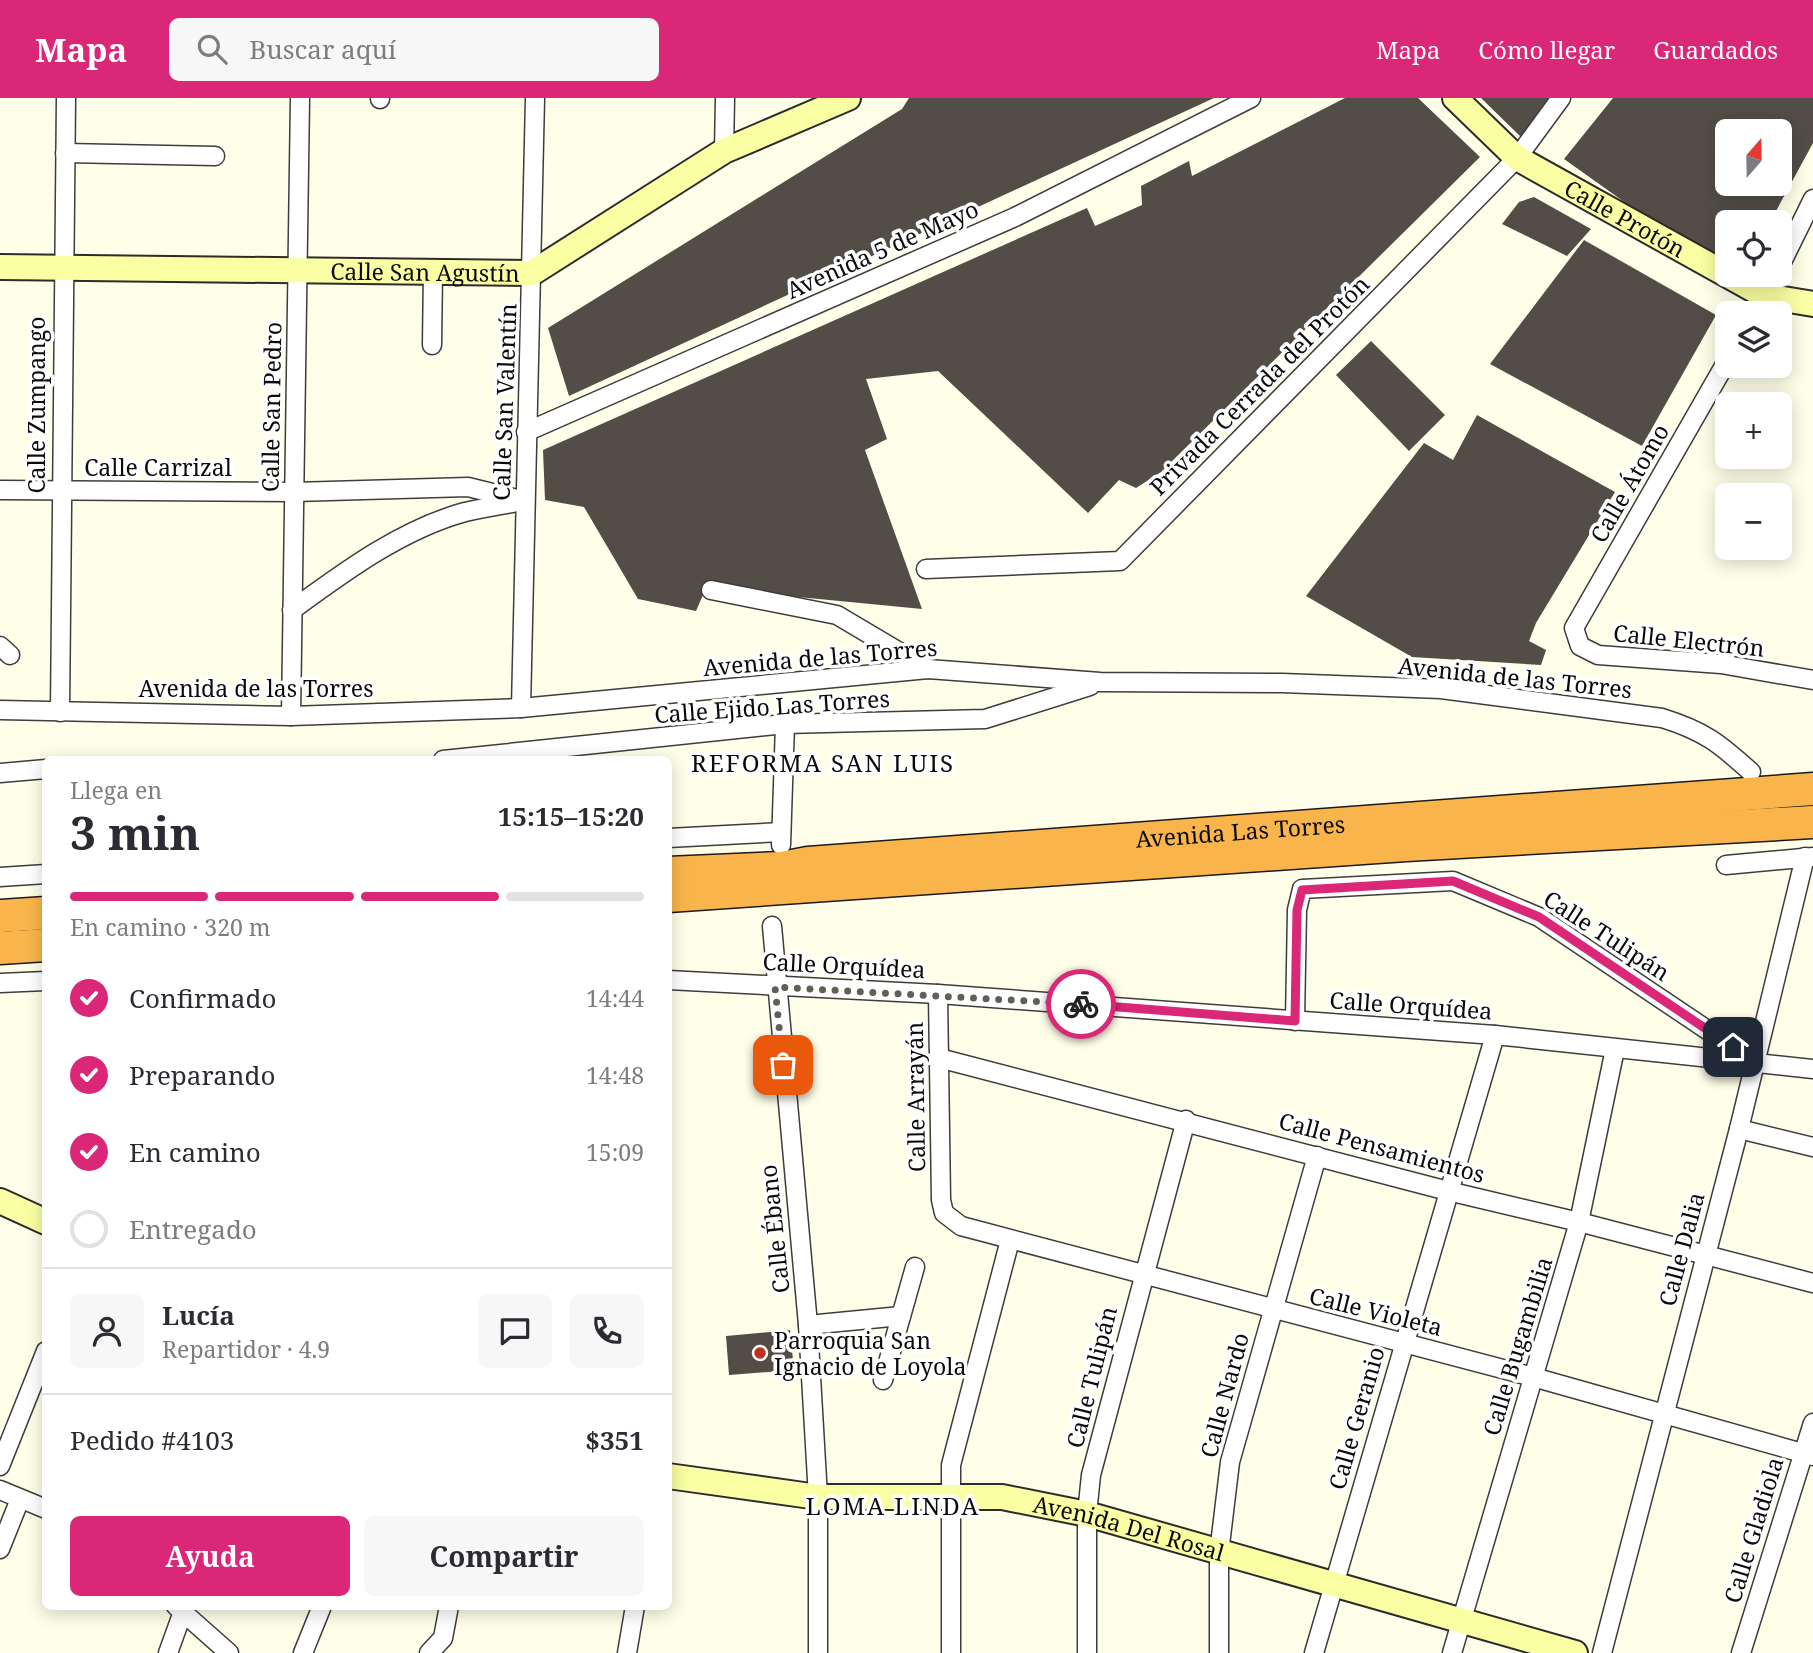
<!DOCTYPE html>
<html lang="es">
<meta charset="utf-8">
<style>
body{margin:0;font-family:"Noto Serif",serif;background:#f7f7f7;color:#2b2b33;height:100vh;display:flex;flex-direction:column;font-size:26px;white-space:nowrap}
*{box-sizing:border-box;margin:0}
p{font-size:23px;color:#7c7c81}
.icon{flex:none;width:38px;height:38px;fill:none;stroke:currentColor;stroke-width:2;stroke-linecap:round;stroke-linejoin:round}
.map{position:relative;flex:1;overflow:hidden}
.details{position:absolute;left:42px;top:658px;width:630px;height:854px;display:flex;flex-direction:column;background:#fff;border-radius:10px;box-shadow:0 4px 18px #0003}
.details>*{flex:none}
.needle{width:46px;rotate:20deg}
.fabs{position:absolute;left:1715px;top:21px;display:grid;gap:14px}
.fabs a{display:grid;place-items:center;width:77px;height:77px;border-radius:10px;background:#fff;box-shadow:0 4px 18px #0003;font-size:35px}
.pin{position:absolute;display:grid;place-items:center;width:60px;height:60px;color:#fff;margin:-30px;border-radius:14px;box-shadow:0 4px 10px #0006}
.courier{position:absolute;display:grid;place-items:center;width:70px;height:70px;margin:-35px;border:5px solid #db2777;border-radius:50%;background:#fff;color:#222;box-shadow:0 2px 9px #0007}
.headline em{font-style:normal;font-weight:700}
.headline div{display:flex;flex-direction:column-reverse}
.headline{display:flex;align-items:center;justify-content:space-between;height:119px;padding:0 28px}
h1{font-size:46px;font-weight:700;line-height:52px}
.bar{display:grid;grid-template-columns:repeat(4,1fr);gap:10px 7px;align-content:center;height:84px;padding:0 28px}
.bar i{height:9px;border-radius:5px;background:#e1e1e2}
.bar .selected{background:#db2777}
.bar p{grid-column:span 4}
.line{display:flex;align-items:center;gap:18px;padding:0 28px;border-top:2px solid #e1e1e2}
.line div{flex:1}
.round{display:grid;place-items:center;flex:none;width:74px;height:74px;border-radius:10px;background:#f7f7f7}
ol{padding:0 28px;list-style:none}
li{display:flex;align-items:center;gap:21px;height:77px}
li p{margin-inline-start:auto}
li .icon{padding:7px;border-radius:50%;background:#db2777;color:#fff;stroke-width:4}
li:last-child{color:#7c7c81}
li i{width:38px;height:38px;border:4px solid #e1e1e2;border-radius:50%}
.action{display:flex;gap:14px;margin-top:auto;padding:14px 28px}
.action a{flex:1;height:80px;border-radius:10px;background:#db2777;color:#fff;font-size:28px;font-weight:700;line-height:80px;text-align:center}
.action a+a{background:#f7f7f7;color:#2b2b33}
header{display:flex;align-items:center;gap:42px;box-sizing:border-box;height:98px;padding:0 35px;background:#db2777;color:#fff}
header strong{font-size:33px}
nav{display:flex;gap:38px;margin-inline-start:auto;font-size:24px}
.search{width:490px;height:63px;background:#f7f7f7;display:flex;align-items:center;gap:18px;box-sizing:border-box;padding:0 24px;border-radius:10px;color:#7c7c81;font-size:26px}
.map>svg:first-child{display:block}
.building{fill:#534d47;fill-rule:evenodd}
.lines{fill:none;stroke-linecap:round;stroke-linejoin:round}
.street-casing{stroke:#3d3d3d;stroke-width:21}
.secondary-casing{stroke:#2c2c2c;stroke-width:28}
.highway-casing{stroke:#1b1b1b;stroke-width:35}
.street{stroke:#fff;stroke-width:18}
.secondary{stroke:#fbffa3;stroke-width:24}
.highway{stroke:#f9b54c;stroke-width:32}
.done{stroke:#605f58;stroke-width:7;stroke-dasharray:0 12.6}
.route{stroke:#db2777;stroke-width:9}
.poi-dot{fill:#bd3020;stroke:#fff;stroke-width:2.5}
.labels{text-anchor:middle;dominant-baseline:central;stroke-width:7;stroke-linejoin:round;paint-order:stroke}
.street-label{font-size:23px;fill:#0a0a0a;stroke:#fff}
.poi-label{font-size:23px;fill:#0a0a0a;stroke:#fff;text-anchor:start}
.neighbourhood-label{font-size:24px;letter-spacing:2px;fill:#0a0a0a;stroke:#fff}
</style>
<header>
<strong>Mapa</strong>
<div class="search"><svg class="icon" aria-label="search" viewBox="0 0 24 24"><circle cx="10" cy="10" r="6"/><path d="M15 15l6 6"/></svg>Buscar aquí</div>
<nav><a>Mapa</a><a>Cómo llegar</a><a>Guardados</a></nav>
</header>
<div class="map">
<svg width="1813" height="1555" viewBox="0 0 1813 1555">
<rect width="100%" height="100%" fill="#fffee8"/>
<!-- building -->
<g class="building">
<polygon points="909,0 1214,0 569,298 548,230 902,11"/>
<polygon points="1345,0 1418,0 1480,59 1161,374 1136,390 1119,382 1088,415 938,273 866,281 887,341 865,352 922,511 706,490 696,513 638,501 584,409 545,402 543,352 1087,110 1095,128 1142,107 1141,88 1189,63 1192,78"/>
<polygon points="1481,0 1554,0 1523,41"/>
<path d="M 1613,0 L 1813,0 L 1813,45 L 1770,124 L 1727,124 L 1727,164 L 1637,113 L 1564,61 ZM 1727,33 L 1780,33 L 1780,86 L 1727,86 Z"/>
<polygon points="1534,99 1591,131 1567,158 1502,126 1519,104"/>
<polygon points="1584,142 1716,217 1642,348 1490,266"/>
<polygon points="1371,243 1445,317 1409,353 1336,277"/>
<polygon points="1477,317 1615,394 1536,525 1529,543 1546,552 1541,567 1412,559 1306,498 1424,345 1453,362"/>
<polygon points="790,1232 794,1272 729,1277 726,1238"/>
</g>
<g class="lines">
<!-- street casing -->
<g class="street-casing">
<g id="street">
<polyline points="380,0 380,1"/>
<polyline points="724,53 725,0"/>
<polyline points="65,55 215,58"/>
<polyline points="1780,168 1813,101"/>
<polyline points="1755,215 1775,177"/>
<polyline points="432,247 433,173"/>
<polyline points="1727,263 1574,530 1580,548 1598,557 1721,566 1813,582"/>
<polyline points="526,334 1015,119 1251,0"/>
<polyline points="0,392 294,394 468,389 525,403"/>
<polyline points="926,471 1120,463 1517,60 1561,0"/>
<polyline points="711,492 837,517 928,571"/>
<path d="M 292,512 C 344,474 402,431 465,414 C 483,410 501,407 518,404"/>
<polyline points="0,548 10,557"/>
<polyline points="521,610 535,0"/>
<path d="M 0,612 L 291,618 L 521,610 L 928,571 L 1100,584 L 1282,585 L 1441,591 L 1662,620 C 1704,633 1719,645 1751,674"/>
<polyline points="60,614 66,0"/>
<polyline points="291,618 300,0"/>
<polyline points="443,662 785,626 985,621 1090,588"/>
<polyline points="0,675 46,671"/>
<polyline points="668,740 781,734"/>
<polyline points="781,747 785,626"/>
<polyline points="1726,767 1813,759"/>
<polyline points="0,779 46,776"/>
<polyline points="772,828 808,1227 818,1399 818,1555"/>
<polyline points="668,882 938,896 1495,937 1813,971"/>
<polyline points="0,885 46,883"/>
<polyline points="938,896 941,1102 944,1115 961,1128 1533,1279 1813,1358"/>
<polyline points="1295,923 1297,812 1302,791 1453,783 1539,819 1752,962"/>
<polyline points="939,960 1448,1093 1579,1124 1813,1185"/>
<polyline points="1739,1031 1813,1049"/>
<polyline points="808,1227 901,1218"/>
<polyline points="883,1282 915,1169"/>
<polyline points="0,1368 46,1253"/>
<polyline points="0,1392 46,1411"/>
<polyline points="0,1451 20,1401"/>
<polyline points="176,1508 229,1555"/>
<polyline points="168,1555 185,1508"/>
<polyline points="303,1555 322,1508"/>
<polyline points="429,1555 443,1540 449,1508"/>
<polyline points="627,1555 635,1508"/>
<polyline points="951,1555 951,1367 1010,1142"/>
<polyline points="1087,1555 1087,1416 1091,1377 1186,1022"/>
<polyline points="1219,1555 1219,1455 1230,1364 1317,1058"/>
<polyline points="1314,1555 1495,937"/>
<polyline points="1452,1555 1579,1124 1615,951"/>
<polyline points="1602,1555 1739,1031 1805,759"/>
<polyline points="1741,1555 1813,1325"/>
</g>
</g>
<!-- secondary casing -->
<g class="secondary-casing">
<g id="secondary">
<path id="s1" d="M 1455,0 L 1517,60 L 1765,198 L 1813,206"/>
<path id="s2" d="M 0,169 L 532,175 L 724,53 L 848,0"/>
<polyline points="0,1103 46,1124"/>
<path id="s3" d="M 668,1378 L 818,1399 L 1002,1399 L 1087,1416 L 1575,1555"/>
</g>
</g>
<!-- highway casing -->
<g class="highway-casing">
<g id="highway">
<path id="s4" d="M 668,775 L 782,770 L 808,765 L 1813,691"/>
<polyline points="668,798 1406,747 1813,724"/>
<polyline points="0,818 46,815"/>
<polyline points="0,850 46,847"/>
</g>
</g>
<!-- street -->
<use href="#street" class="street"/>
<!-- secondary -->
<use href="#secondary" class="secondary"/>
<!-- highway -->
<use href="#highway" class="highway"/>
</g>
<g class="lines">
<!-- done -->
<polyline class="done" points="783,967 775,889 1081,906"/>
<!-- route -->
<polyline class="route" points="1081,906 1295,923 1297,812 1302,792 1453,783 1539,819 1733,949"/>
</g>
<!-- markers -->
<circle class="poi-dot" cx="760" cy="1255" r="7"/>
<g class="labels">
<!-- street labels -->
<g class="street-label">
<text stroke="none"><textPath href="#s1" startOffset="210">Calle Protón</textPath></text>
<text transform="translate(882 151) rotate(-24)">Avenida 5 de Mayo</text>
<text stroke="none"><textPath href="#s2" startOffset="425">Calle San Agustín</textPath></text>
<text transform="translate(1259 287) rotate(-45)">Privada Cerrada del Protón</text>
<text transform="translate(504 304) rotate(-88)">Calle San Valentín</text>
<text transform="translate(36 307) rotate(-90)">Calle Zumpango</text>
<text transform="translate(271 309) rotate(-89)">Calle San Pedro</text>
<text x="158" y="369">Calle Carrizal</text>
<text transform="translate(1629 385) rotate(-60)">Calle Átomo</text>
<text transform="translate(1689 542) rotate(6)">Calle Electrón</text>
<text transform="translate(820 559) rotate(-5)">Avenida de las Torres</text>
<text transform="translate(1515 579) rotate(6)">Avenida de las Torres</text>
<text x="256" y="590">Avenida de las Torres</text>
<text transform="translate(772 608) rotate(-4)">Calle Ejido Las Torres</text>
<text stroke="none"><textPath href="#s4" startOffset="574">Avenida Las Torres</textPath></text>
<text transform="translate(1607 837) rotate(33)">Calle Tulipán</text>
<text transform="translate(844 867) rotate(3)">Calle Orquídea</text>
<text transform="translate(1411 907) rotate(4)">Calle Orquídea</text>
<text transform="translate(915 999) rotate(-91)">Calle Arrayán</text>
<text transform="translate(1382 1049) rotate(15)">Calle Pensamientos</text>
<text transform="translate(774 1131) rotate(-96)">Calle Ébano</text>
<text transform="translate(1681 1151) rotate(-75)">Calle Dalia</text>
<text transform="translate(1376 1213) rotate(14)">Calle Violeta</text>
<text transform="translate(1517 1248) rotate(-73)">Calle Bugambilia</text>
<text transform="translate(1091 1279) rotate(-76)">Calle Tulipán</text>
<text transform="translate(1224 1297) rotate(-75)">Calle Nardo</text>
<text transform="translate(1356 1320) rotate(-74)">Calle Geranio</text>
<text stroke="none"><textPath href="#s3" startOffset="466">Avenida Del Rosal</textPath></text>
<text transform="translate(1753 1432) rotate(-73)">Calle Gladiola</text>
</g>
<!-- poi labels -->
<g class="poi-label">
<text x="774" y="1242">Parroquia San<tspan x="774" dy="26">Ignacio de Loyola</tspan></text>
</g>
<!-- neighbourhood labels -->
<g class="neighbourhood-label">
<text x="823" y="664">REFORMA SAN LUIS</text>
<text x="893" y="1407">LOMA LINDA</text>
</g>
</g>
</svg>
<div class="fabs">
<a><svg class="needle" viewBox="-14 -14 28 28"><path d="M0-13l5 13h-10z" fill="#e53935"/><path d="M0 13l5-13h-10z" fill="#7c7c81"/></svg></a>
<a><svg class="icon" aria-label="locate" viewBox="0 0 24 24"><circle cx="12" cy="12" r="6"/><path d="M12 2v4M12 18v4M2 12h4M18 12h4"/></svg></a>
<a><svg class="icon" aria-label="layers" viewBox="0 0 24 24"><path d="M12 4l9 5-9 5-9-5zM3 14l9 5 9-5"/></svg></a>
<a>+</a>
<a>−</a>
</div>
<div class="pin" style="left:783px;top:967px;background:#ea580c"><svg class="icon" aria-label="bag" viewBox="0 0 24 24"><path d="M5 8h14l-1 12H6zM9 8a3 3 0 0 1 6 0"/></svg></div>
<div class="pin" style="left:1733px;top:949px;background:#1f2937"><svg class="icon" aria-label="home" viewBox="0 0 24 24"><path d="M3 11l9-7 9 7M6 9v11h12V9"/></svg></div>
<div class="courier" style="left:1081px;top:906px"><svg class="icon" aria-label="bike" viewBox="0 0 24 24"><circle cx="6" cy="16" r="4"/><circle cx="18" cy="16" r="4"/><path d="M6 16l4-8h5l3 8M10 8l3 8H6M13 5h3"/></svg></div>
<section class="details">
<div class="headline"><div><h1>3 min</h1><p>Llega en</p></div><em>15:15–15:20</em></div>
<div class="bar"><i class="selected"></i><i class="selected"></i><i class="selected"></i><i></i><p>En camino · 320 m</p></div>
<ol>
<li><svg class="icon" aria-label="check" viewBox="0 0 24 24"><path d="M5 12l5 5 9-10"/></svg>Confirmado<p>14:44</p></li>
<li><svg class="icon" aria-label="check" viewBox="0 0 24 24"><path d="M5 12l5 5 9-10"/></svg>Preparando<p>14:48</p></li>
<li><svg class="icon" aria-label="check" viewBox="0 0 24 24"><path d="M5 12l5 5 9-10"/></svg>En camino<p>15:09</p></li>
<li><i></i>Entregado</li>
</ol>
<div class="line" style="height:126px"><a class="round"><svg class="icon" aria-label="person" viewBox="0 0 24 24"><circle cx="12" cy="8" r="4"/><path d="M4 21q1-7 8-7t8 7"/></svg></a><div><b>Lucía</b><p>Repartidor · 4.9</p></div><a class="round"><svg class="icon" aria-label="chat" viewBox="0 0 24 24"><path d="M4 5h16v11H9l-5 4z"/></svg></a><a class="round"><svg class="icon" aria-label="phone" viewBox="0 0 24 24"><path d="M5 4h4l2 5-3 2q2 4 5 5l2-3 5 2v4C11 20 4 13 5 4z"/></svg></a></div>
<div class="line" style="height:91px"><div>Pedido #4103</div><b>$351</b></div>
<div class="action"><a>Ayuda</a><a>Compartir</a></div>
</section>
</div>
